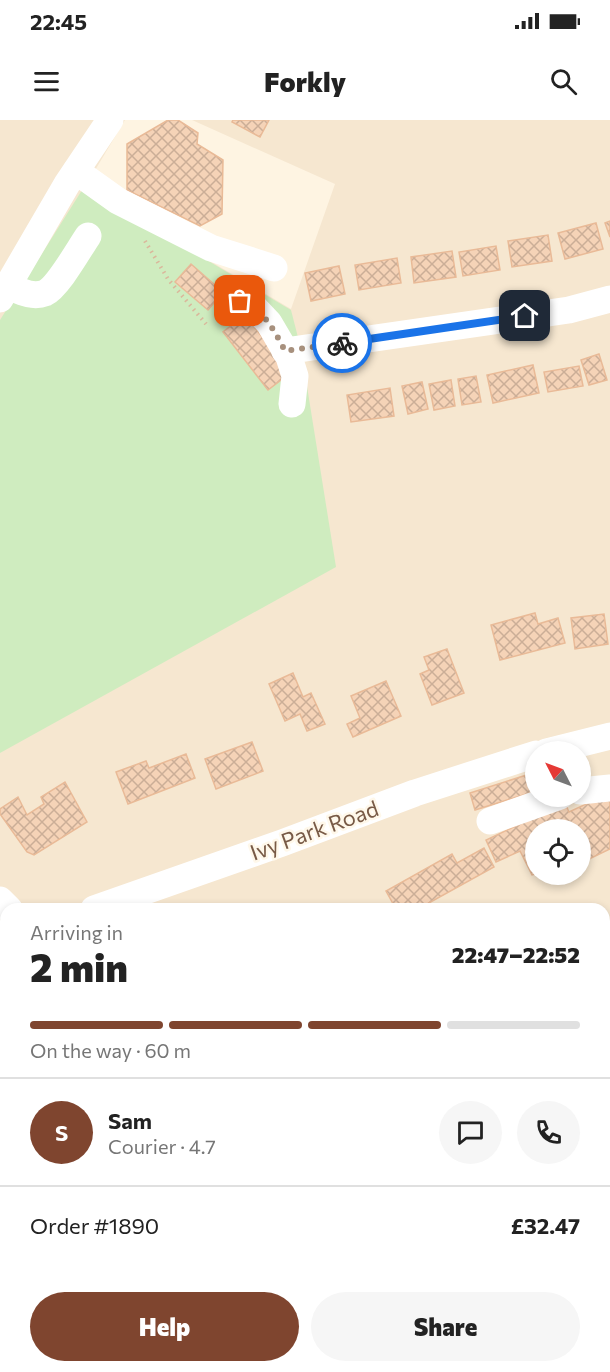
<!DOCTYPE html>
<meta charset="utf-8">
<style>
body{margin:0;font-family:Commissioner,sans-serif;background:#f6f6f6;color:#222;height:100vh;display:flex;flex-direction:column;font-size:22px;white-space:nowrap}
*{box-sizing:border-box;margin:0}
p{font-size:20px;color:#767676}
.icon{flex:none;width:33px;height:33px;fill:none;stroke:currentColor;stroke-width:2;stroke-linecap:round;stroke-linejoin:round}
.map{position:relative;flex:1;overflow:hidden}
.side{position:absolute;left:0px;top:783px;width:610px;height:470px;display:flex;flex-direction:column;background:#fff;border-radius:18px 18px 0 0;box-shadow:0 3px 9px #0003}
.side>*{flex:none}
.needle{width:39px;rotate:312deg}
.buttons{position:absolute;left:525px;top:621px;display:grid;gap:12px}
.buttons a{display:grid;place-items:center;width:66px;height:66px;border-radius:50%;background:#fff;box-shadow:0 3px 9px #0003;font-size:30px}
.pin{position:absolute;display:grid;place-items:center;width:51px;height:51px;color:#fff;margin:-26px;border-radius:12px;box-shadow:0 3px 9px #0006}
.courier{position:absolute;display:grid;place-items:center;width:60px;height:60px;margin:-30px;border:4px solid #1a73e8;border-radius:50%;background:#fff;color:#222;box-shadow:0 2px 8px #0007}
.head em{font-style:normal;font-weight:800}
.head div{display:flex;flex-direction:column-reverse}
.head{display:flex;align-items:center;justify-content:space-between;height:102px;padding:0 30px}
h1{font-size:39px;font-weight:800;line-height:45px}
.bar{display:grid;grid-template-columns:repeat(4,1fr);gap:9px 6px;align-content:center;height:72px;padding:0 30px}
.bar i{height:8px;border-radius:4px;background:#e0e0e0}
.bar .on{background:#7f452f}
.bar p{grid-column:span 4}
.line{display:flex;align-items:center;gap:15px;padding:0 30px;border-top:2px solid #e0e0e0}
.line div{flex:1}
.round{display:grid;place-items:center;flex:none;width:63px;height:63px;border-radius:32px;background:#f6f6f6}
.button{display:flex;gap:12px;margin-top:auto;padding:12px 30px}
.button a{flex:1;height:69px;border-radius:36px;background:#7f452f;color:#fff;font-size:24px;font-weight:800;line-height:69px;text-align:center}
.button a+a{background:#f6f6f6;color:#222}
.status{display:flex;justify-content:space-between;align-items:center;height:42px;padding:0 30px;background:#fff;direction:ltr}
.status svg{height:16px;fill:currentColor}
header{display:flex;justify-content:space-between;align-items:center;height:78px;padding:0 30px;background:#fff;font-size:27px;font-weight:800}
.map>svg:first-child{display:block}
.residential{fill:#f6e7d0;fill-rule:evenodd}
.green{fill:#cfecbf}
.building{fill:url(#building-cross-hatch);stroke:#e9ba97;stroke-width:1.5}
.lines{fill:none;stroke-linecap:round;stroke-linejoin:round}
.path{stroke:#dab79b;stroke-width:4;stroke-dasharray:1.5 4.5;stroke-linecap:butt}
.minor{stroke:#fff;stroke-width:27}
.done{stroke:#a7907d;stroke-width:6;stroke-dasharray:0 10.8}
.route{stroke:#1a73e8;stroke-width:8}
.labels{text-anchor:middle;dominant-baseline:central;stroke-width:5;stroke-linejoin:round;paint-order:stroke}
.street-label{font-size:22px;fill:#785a46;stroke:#fff8ea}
</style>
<div class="status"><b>22:45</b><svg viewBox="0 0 49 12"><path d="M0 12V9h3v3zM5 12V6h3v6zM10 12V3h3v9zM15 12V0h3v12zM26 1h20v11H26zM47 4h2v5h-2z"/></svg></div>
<header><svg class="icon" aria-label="menu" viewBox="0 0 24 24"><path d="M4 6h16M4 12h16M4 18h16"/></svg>Forkly<svg class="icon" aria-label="search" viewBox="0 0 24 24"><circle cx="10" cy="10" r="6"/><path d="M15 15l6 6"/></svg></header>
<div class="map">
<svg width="610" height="1252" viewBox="0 0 610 1252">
<defs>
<pattern id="building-cross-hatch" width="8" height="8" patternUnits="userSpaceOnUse" patternTransform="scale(1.5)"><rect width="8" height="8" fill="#f5d3b7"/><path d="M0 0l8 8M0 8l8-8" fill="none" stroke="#cbae97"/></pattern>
</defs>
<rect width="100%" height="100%" fill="#fef4e2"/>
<!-- residential -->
<path class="residential" d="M 0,0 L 125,0 L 85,67 L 291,189 L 335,64 L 192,0 L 610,0 L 610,1252 L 0,1252 ZM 536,632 L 580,632 L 580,676 L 536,676 ZM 536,710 L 580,710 L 580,754 L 536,754 ZM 6,789 L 604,789 L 604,1246 L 6,1246 Z"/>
<!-- green -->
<polygon class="green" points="84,67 291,190 301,229 336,447 0,633 0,200"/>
<!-- building -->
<g class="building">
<polygon points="168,0 178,0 198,13 197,24 223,40 222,94 200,106 127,70 127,24"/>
<polygon points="233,0 269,0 260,17 232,2"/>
<polygon points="610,101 610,117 605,103"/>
<polygon points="596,103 603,129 565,139 558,113"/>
<polygon points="548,115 552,141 512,147 508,121"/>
<polygon points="496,126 500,150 463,156 459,132"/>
<polygon points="452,131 456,157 414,163 411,137"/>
<polygon points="397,138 401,163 359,170 355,145"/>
<polygon points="191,144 223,172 208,190 175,162"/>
<polygon points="339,146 345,174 311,181 305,153"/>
<polygon points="245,195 290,253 268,270 223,212"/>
<polygon points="599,234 607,260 589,265 581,240"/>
<polygon points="533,245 539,273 493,283 487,255"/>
<polygon points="579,246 583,266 548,272 544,252"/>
<polygon points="476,256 481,282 462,285 458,259"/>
<polygon points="451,260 455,286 434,290 429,264"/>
<polygon points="422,262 428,289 408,294 402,266"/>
<polygon points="390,268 394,296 351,302 347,275"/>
<polygon points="535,493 538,504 558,498 565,523 500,540 491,505"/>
<polygon points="604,494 608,524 575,529 571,498"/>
<polygon points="447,529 464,573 432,585 420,554 429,550 424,537"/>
<polygon points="293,553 303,577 311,573 325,604 307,611 300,594 285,601 269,564"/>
<polygon points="386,561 401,596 353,617 347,604 360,598 351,576"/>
<polygon points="252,622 263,651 216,669 205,639"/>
<polygon points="186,634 195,658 128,684 116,652 146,641 149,648"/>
<polygon points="536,652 536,671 475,690 470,673"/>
<polygon points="65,662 87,702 34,735 27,732 0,694 0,689 18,677 27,695 44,684 41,677"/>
<polygon points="610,673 610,729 585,741 580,731 580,710 571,710 569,706 561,710 536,710 536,754 532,755 520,731 496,742 486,720 565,683 569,692"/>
<polygon points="484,728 494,747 418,789 396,789 386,771 452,734 457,743"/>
<polygon points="6,832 6,876 0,878 0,834"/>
<polygon points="6,953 6,978 2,977"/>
<polygon points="2,987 6,988 6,1035 0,1034 0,1000"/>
<polygon points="86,1246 111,1246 110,1252 85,1252"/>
</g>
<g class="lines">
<!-- path -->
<g class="path">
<polyline points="145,121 168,159 206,204"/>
<polyline points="0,1064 6,1064"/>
</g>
<!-- minor -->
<g class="minor">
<polyline points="76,51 118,81 211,128 274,148"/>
<path d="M 8,166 C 20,171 32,178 45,173 C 58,167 79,129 88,116"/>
<polyline points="0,179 67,64 110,0"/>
<polyline points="240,181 252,185 269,203 289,237 295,256 292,284"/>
<polyline points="285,231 569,190 610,179"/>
<polyline points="546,632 610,616"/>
<polyline points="580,671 610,668"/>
<polyline points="490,701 560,676"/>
<polyline points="0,780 9,789"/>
<polyline points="94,789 282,723 415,673 536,634"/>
<polyline points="604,1171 610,1159"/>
<polyline points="62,1252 63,1246"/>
</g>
</g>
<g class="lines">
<!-- done -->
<path class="done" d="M 240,181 C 263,188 274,210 285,231 L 342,223"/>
<!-- route -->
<polyline class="route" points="342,223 525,196"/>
</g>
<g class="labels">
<!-- street labels -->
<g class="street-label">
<text transform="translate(314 710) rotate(-20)">Ivy Park Road</text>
</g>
</g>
</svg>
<div class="buttons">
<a><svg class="needle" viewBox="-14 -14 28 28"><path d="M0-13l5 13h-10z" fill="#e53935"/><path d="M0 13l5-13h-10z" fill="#767676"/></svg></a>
<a><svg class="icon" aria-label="locate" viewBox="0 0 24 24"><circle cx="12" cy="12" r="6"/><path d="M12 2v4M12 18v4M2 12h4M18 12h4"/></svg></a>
</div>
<div class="pin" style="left:240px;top:181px;background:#ea580c"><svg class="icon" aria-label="bag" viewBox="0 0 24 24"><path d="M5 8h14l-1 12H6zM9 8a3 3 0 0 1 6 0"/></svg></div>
<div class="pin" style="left:525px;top:196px;background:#1f2937"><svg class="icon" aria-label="home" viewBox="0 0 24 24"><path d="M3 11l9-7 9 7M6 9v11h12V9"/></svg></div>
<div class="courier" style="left:342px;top:223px"><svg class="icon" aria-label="bike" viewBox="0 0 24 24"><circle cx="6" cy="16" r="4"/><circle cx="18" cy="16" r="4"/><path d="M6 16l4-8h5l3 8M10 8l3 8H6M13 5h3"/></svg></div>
<section class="side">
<div class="head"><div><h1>2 min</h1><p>Arriving in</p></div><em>22:47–22:52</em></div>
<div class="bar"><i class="on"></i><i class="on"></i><i class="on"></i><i></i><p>On the way · 60 m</p></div>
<div class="line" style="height:108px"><b class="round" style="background:#7f452f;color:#fff">S</b><div><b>Sam</b><p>Courier · 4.7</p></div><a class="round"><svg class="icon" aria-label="chat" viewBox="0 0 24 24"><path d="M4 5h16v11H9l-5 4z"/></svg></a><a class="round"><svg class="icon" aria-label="phone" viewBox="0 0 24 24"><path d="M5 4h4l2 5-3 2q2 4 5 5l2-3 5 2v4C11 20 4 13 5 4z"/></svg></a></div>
<div class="line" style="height:78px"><div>Order #1890</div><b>£32.47</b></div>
<div class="button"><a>Help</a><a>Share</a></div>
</section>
</div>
